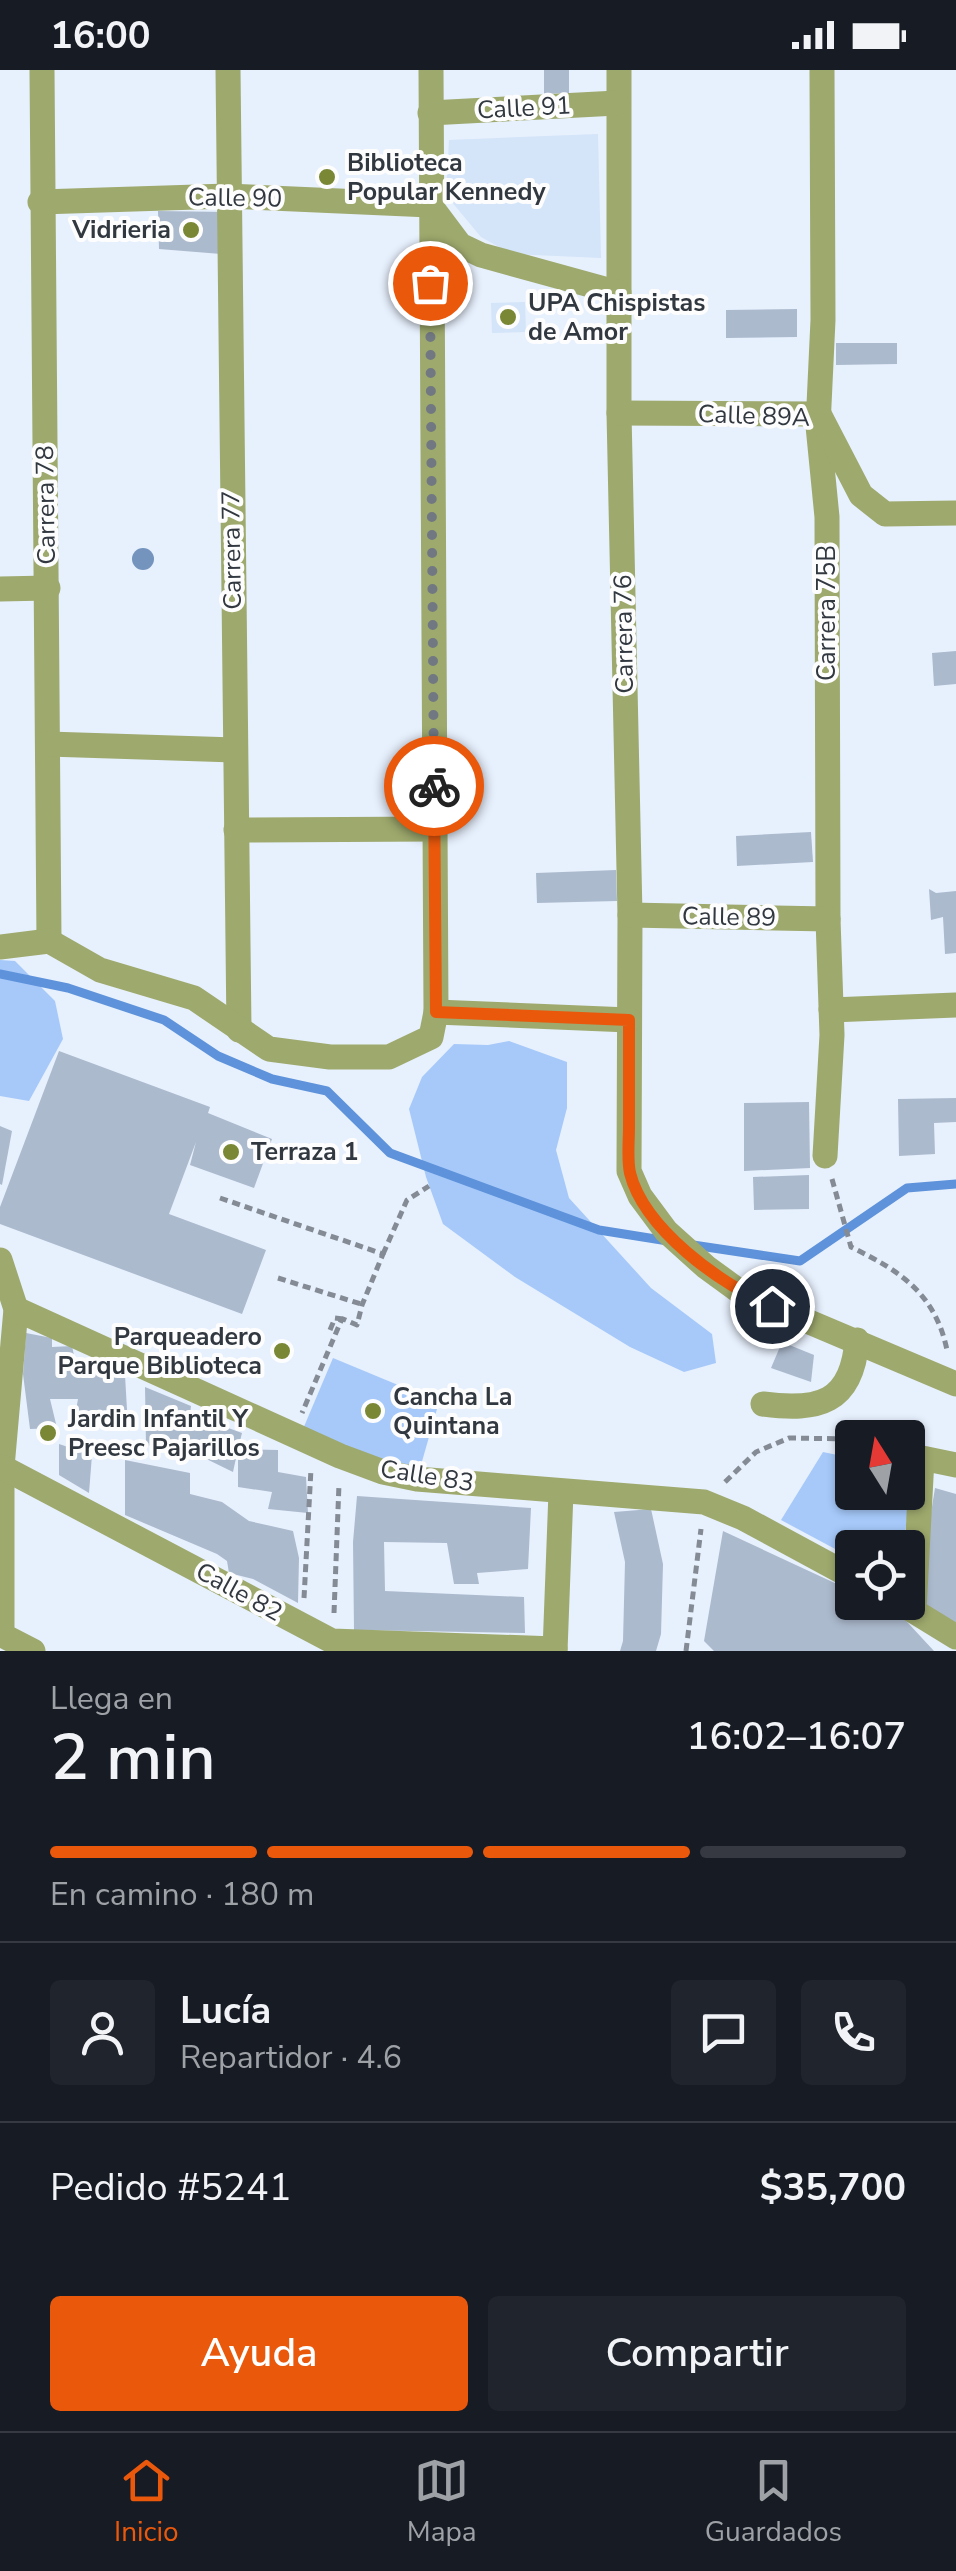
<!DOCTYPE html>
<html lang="es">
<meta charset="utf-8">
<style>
body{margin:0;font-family:"Nunito Sans",sans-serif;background:#20242c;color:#f1f3f6;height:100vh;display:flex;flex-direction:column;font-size:38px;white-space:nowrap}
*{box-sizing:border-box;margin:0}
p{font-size:32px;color:#9ea1a6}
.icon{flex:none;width:55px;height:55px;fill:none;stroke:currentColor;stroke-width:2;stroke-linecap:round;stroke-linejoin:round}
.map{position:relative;height:1581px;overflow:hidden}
.drawer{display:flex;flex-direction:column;background:#171b24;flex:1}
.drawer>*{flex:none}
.needle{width:65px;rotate:349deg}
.buttons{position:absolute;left:835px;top:1350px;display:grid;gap:20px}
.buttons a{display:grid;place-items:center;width:90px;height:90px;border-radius:10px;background:#171b24;box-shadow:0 2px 8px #0004;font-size:50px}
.pin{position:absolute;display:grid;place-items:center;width:85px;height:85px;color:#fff;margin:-42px;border:5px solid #fff;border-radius:50%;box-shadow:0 2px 10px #0007}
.courier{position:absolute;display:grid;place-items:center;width:100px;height:100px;margin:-50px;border:8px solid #ea580c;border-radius:50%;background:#fff;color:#222;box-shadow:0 2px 12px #0007}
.headline em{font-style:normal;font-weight:600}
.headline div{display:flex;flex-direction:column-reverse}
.headline{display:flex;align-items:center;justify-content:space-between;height:170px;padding:0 50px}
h1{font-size:65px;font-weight:600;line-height:75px}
.bar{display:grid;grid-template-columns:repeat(4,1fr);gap:15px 10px;align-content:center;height:120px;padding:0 50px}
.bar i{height:12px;border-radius:8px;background:#363941}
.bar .current{background:#ea580c}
.bar p{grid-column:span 4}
.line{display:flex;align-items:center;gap:25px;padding:0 50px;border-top:2px solid #363941}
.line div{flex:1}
.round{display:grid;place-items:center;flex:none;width:105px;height:105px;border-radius:10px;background:#20242c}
.button{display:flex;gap:20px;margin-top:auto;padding:20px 50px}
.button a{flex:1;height:115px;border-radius:10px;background:#ea580c;color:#fff;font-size:40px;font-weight:600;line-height:115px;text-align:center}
.button a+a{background:#20242c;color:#f1f3f6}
.status{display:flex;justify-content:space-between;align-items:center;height:70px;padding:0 50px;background:#171b24;direction:ltr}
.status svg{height:28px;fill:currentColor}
.menu{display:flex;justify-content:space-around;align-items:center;height:140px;border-top:2px solid #363941;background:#171b24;font-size:28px;color:#9ea1a6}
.menu a{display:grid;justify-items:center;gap:5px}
.menu .current{color:#ea580c}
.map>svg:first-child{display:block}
.built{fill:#d4e4f9}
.green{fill:#a6c9fa}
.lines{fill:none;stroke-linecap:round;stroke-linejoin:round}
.stream{stroke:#5e92da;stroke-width:9}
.building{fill:#acbace}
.path{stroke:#848b95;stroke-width:5;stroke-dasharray:8 5;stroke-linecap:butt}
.minor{stroke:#9ea96d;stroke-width:25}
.tree{fill:#7494be}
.done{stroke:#717882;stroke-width:10;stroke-dasharray:0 18}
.route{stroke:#ea580c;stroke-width:12}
.poi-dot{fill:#7a8734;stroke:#fdfdfd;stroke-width:4}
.labels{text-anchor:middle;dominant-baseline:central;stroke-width:8;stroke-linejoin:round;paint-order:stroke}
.street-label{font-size:25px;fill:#323840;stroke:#fdfdfd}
.poi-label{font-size:25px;font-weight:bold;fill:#323840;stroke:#fdfdfd;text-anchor:start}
</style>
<div class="status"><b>16:00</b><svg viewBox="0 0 49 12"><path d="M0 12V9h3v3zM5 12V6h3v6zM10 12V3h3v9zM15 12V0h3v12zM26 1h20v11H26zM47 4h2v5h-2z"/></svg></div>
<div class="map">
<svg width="956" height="1581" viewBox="0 0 956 1581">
<rect width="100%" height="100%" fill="#e7f0fd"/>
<!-- built -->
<g class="built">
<polygon points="598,64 601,188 512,184 481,167 446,125 449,70"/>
<polygon points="525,232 526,262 492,263 491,233"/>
</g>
<!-- green -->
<g class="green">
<polygon points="0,890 15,891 55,931 63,969 29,1031 0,1026"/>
<polygon points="509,971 567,992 567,1038 556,1080 569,1128 651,1218 712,1264 716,1293 684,1302 630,1277 515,1207 443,1154 426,1107 409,1039 422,1007 454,974 488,975"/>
<polygon points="333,1288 439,1332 417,1409 303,1359"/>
<polygon points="823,1382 852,1388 852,1422 908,1422 908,1403 913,1405 903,1477 852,1478 852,1488 781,1450"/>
</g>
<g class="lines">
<!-- stream -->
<g class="stream">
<polyline points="0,904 68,918 164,950 218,986 272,1009 327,1021 390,1083 599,1160 668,1171"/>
<polyline points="693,1175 800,1191 907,1118 956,1114"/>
</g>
</g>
<!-- building -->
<g class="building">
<polygon points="544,0 569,0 569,23 544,24"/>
<polygon points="158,141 227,142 221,184 159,179"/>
<polygon points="797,239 797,267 726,268 726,240"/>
<polygon points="836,273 897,273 897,294 836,295"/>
<polygon points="956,581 956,614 934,616 932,583"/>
<polygon points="811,762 813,792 737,796 736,766"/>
<polygon points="616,800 617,831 537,833 536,803"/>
<polygon points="929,819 936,823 956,821 956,883 945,884 943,847 931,850"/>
<polygon points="59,981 210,1037 208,1043 272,1069 254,1118 190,1095 196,1072 169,1144 266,1180 242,1244 0,1154 0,1137"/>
<polygon points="956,1028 956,1052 934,1053 935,1084 899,1086 898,1029"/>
<polygon points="809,1032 810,1098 744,1101 744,1033"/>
<polygon points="0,1056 12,1061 2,1115 0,1114"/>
<polygon points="809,1105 809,1139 754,1140 753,1107"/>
<polygon points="26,1263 52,1268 52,1277 72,1276 75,1290 98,1290 98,1304 125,1305 128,1357 74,1351 78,1329 50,1329 57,1358 30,1359 23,1304"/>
<polygon points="782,1272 814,1285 811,1312 771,1298"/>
<polygon points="145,1317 191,1336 190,1344 242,1363 238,1379 278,1380 278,1402 306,1407 308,1443 268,1439 272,1422 238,1417 238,1379 233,1402 188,1380 146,1375"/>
<polygon points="59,1374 92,1385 89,1423 59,1405"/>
<polygon points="125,1390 190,1403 190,1424 222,1432 249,1451 293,1461 299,1488 298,1533 253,1509 229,1503 227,1491 217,1484 125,1445"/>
<polygon points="935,1418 956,1424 956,1553 926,1538 928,1462"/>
<polygon points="357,1426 531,1438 528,1499 477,1503 479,1514 454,1514 447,1473 384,1472 385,1521 524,1527 525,1563 354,1560 353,1472"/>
<polygon points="651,1439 663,1494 661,1564 656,1581 620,1581 623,1571 625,1492 614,1442"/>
<polygon points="723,1461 852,1521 852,1532 880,1532 896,1540 934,1581 714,1581 704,1571"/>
</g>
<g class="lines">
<!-- path -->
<g class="path">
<path d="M 832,1109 L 851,1177 C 900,1201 935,1223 947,1280"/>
<polyline points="220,1128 383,1184 362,1235 357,1255 343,1249 341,1251 302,1343"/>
<polyline points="383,1184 407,1130 429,1116"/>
<polyline points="278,1208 361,1234"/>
<polyline points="330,1260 335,1248 343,1249"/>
<polyline points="725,1412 756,1382 789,1368 852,1369"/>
<polyline points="304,1528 311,1399"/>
<polyline points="334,1543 339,1414"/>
<polyline points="686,1581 701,1459"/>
</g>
<!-- minor -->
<g class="minor">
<polyline points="42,0 49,871"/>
<polyline points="228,0 239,960"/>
<polyline points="619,0 619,343 630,845 629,1101 640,1126 666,1161 706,1197 743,1224 956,1314"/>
<polyline points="822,0 823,250 818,356 827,447 828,849 832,965 825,1086"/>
<polyline points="430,43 617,33"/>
<polyline points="40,132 228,126 430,135 460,175 481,185 619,223"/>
<polyline points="619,343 819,344 861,425 885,444 956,443"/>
<polyline points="0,519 48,518"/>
<polyline points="48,674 235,680"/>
<polyline points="236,760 434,759"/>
<polyline points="630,845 828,849"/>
<polyline points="0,877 49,871 100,900 194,928 269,979 330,987 389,987 431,967 436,942 431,0"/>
<polyline points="831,940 956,935"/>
<polyline points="436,942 629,950"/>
<polyline points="0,1190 16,1239 2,1397 2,1565 33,1581"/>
<polyline points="16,1239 340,1386 383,1402 417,1409 704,1432 743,1448 852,1507"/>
<path d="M 763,1334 C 818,1341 852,1334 857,1270"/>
<polyline points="2,1397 332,1571 555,1579"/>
<polyline points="899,1532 956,1567"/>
<polyline points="914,1541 922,1388 956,1395"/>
<polyline points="555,1581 561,1422"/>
</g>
</g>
<!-- trees -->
<circle class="tree" cx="143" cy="489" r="11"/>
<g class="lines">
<!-- done -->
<polyline class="done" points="430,213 434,716"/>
<!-- route -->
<path class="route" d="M 434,716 L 436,942 L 629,950 C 629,985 629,1021 629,1057 C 629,1071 627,1089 630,1103 C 644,1159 721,1215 772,1236"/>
</g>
<!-- markers -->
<g class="poi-dot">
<circle cx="327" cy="107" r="10"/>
<circle cx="191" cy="160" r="10"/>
<circle cx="508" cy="247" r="10"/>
<circle cx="231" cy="1082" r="10"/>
<circle cx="282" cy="1281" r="10"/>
<circle cx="373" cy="1341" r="10"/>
<circle cx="48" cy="1363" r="10"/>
</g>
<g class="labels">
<!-- street labels -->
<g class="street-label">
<text transform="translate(524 38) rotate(-3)">Calle 91</text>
<text transform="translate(235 128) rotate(1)">Calle 90</text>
<text transform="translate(754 346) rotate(2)">Calle 89A</text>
<text transform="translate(46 435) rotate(-91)">Carrera 78</text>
<text transform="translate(232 480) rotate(-91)">Carrera 77</text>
<text transform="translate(827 543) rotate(-90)">Carrera 75B</text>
<text transform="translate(624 564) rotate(-91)">Carrera 76</text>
<text transform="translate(729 847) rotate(1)">Calle 89</text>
<text transform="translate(427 1406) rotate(9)">Calle 83</text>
<text transform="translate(239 1522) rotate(29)">Calle 82</text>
</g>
<!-- poi labels -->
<g class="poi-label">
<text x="347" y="93">Biblioteca<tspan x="347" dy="29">Popular Kennedy</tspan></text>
<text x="171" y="160" text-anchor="end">Vidrieria</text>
<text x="528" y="233">UPA Chispistas<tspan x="528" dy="29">de Amor</tspan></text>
<text x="251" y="1082">Terraza 1</text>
<text x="262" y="1267" text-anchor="end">Parqueadero<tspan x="262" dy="29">Parque Biblioteca</tspan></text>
<text x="393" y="1327">Cancha La<tspan x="393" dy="29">Quintana</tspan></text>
<text x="68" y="1349">Jardin Infantil Y<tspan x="68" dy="29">Preesc Pajarillos</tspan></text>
</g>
</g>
</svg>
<div class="buttons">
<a><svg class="needle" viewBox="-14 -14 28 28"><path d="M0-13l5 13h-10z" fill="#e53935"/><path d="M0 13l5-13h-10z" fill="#9ea1a6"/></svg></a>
<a><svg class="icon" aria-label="locate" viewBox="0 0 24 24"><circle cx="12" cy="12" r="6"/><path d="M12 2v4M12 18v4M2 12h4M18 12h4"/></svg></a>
</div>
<div class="pin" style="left:430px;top:213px;background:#ea580c"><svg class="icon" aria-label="bag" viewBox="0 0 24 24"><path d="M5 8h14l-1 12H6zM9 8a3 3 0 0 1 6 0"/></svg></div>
<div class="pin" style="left:772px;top:1236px;background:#1f2937"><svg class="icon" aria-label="home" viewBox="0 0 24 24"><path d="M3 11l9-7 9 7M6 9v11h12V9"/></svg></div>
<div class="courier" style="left:434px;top:716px"><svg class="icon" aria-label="bike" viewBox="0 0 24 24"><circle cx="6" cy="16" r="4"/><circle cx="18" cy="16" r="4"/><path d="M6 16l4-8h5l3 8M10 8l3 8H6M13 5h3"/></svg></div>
</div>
<section class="drawer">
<div class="headline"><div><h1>2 min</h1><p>Llega en</p></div><em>16:02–16:07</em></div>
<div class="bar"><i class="current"></i><i class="current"></i><i class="current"></i><i></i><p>En camino · 180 m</p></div>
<div class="line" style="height:180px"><a class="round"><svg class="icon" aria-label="person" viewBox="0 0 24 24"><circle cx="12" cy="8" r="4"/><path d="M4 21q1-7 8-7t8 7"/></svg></a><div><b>Lucía</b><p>Repartidor · 4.6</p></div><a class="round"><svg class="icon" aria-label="chat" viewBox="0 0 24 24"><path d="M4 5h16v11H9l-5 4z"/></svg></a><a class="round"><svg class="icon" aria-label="phone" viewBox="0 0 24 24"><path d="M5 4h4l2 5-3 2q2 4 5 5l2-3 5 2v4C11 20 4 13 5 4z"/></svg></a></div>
<div class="line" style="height:130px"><div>Pedido #5241</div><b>$35,700</b></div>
<div class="button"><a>Ayuda</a><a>Compartir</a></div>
</section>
<nav class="menu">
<a class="current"><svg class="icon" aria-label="home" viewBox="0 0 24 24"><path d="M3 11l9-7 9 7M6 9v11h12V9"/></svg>Inicio</a>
<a><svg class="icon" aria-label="map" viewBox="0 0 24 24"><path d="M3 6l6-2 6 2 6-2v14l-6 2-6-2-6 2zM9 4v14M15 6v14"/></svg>Mapa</a>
<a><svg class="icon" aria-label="saved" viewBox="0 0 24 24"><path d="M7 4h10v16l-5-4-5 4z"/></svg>Guardados</a>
</nav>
